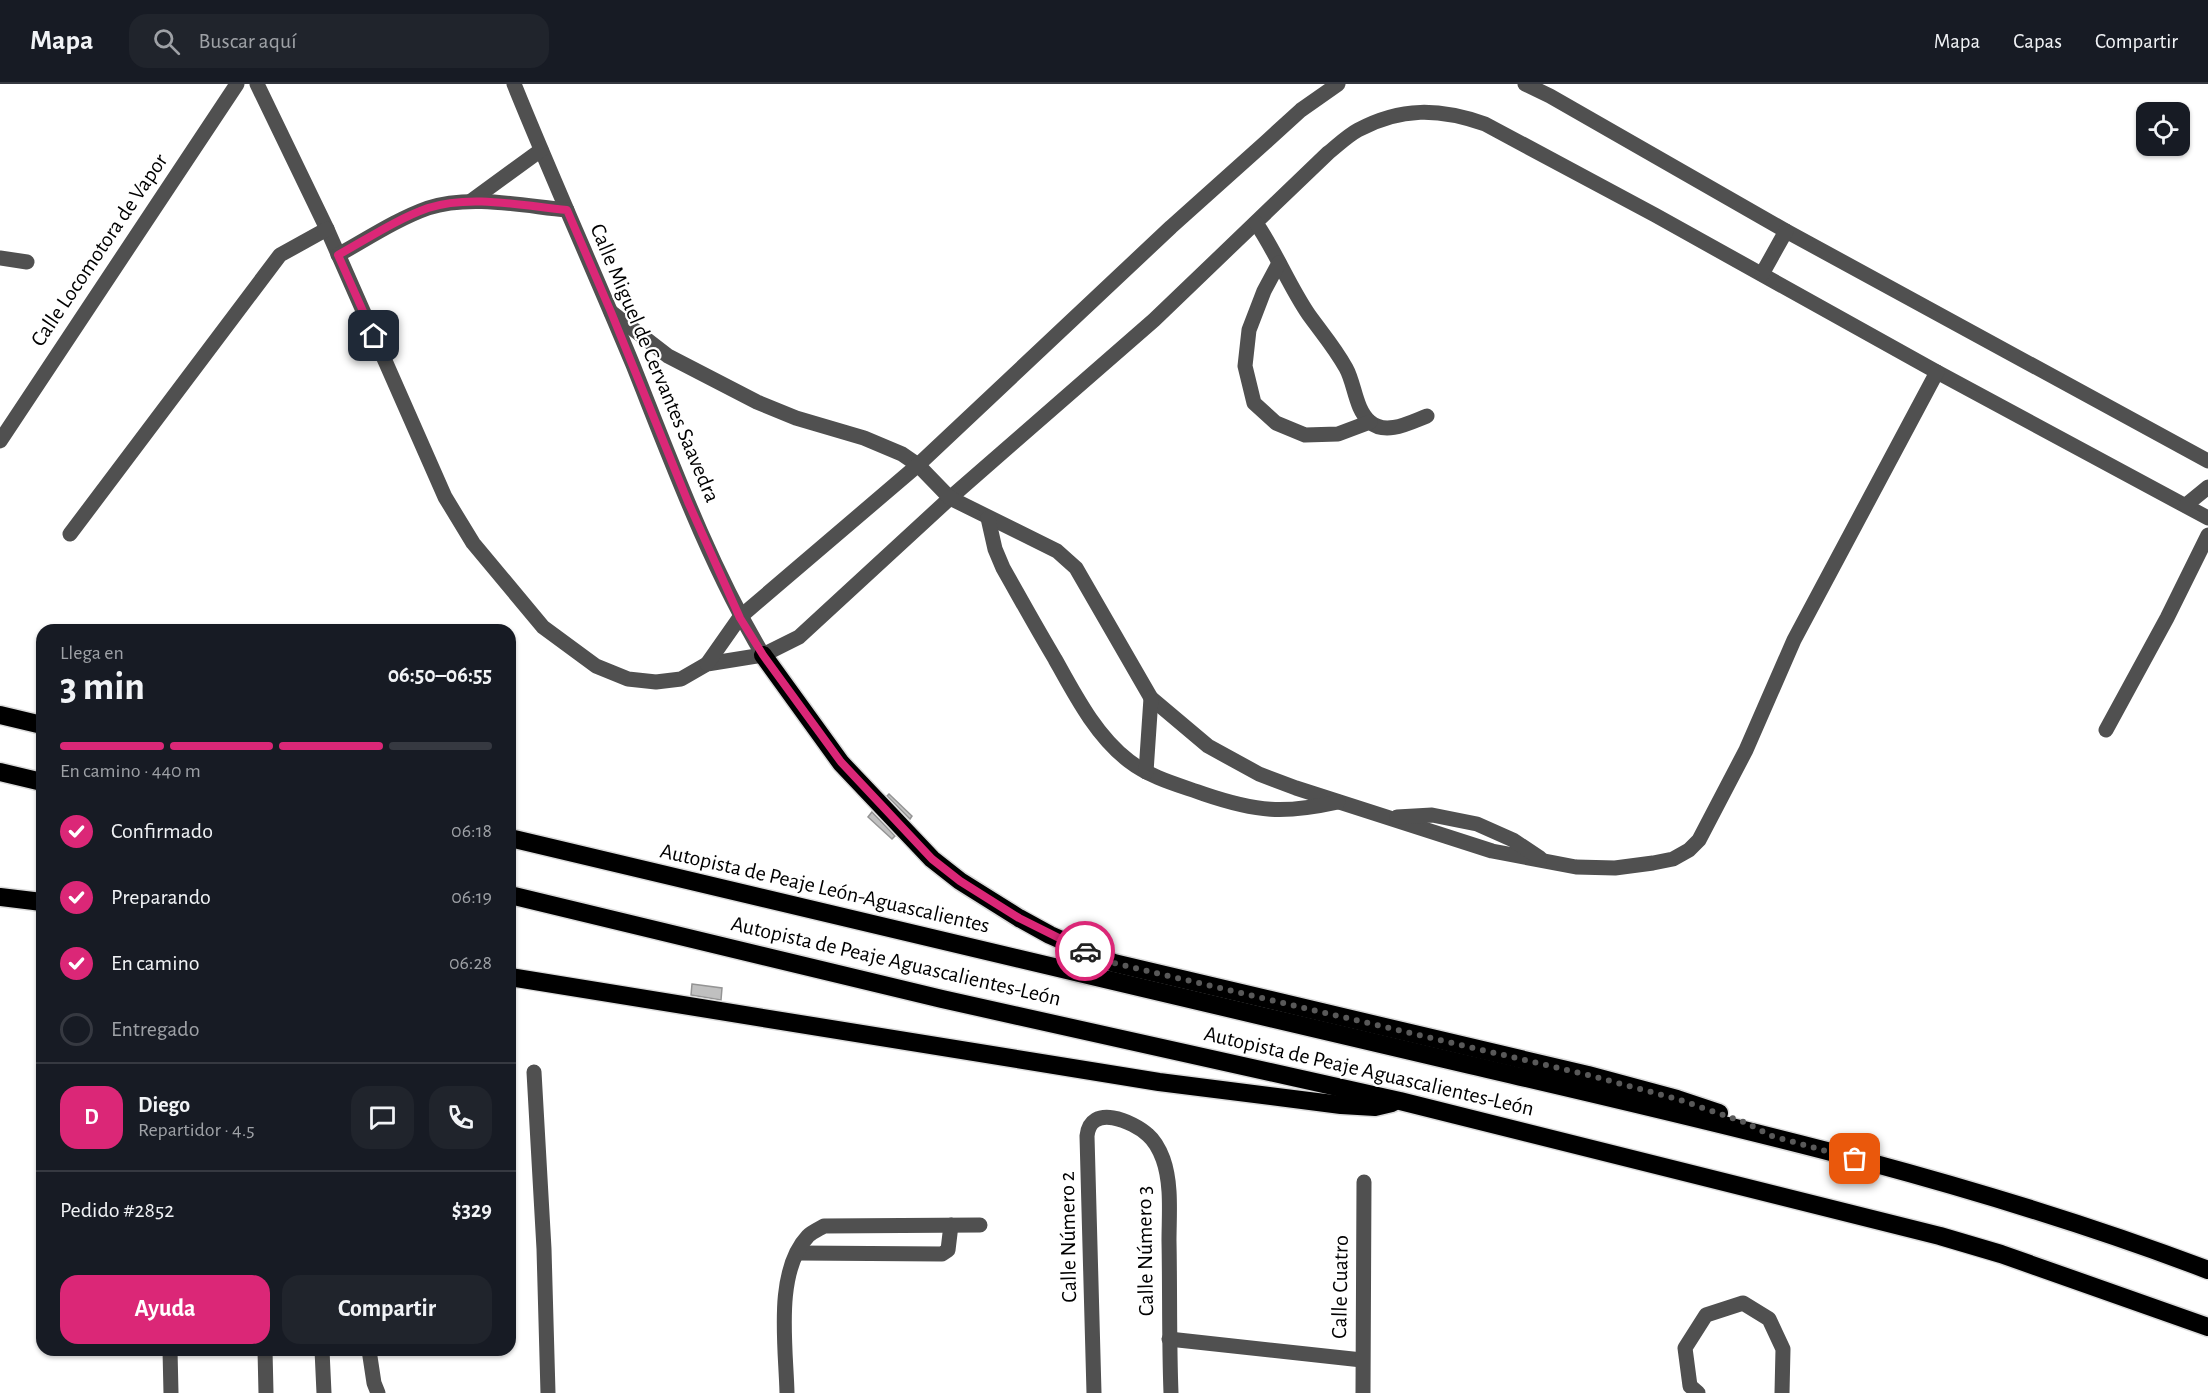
<!DOCTYPE html>
<html lang="es">
<meta charset="utf-8">
<style>
body{margin:0;font-family:"Alegreya Sans",sans-serif;background:#20242c;color:#f1f3f6;height:100vh;display:flex;flex-direction:column;font-size:22px;white-space:nowrap}
*{box-sizing:border-box;margin:0}
p{font-size:20px;color:#9ea1a6}
.icon{flex:none;width:33px;height:33px;fill:none;stroke:currentColor;stroke-width:2;stroke-linecap:round;stroke-linejoin:round}
.map{position:relative;flex:1;overflow:hidden}
.sheet{position:absolute;left:36px;top:540px;width:480px;height:732px;display:flex;flex-direction:column;background:#171b24;border-radius:18px;box-shadow:0 2px 4px #0004}
.sheet>*{flex:none}
.controls{position:absolute;left:2136px;top:18px;display:grid;gap:12px}
.controls a{display:grid;place-items:center;width:54px;height:54px;border-radius:12px;background:#171b24;box-shadow:0 2px 4px #0004;font-size:30px}
.pin{position:absolute;display:grid;place-items:center;width:51px;height:51px;color:#fff;margin:-26px;border-radius:12px;box-shadow:0 3px 9px #0006}
.courier{position:absolute;display:grid;place-items:center;width:60px;height:60px;margin:-30px;border:4px solid #db2777;border-radius:50%;background:#fff;color:#222;box-shadow:0 2px 8px #0007}
.head em{font-style:normal;font-weight:700}
.head div{display:flex;flex-direction:column-reverse}
.head{display:flex;align-items:center;justify-content:space-between;height:102px;padding:0 24px}
h1{font-size:39px;font-weight:700;line-height:45px}
.bar{display:grid;grid-template-columns:repeat(4,1fr);gap:9px 6px;align-content:center;height:72px;padding:0 24px}
.bar i{height:8px;border-radius:4px;background:#363941}
.bar .on{background:#db2777}
.bar p{grid-column:span 4}
.line{display:flex;align-items:center;gap:15px;padding:0 24px;border-top:2px solid #363941}
.line div{flex:1}
.round{display:grid;place-items:center;flex:none;width:63px;height:63px;border-radius:18px;background:#20242c}
ol{padding:0 24px;list-style:none}
li{display:flex;align-items:center;gap:18px;height:66px}
li p{margin-inline-start:auto}
li .icon{padding:6px;border-radius:50%;background:#db2777;color:#fff;stroke-width:4}
li:last-child{color:#9ea1a6}
li i{width:33px;height:33px;border:3px solid #363941;border-radius:50%}
.primary-button{display:flex;gap:12px;margin-top:auto;padding:12px 24px}
.primary-button a{flex:1;height:69px;border-radius:18px;background:#db2777;color:#fff;font-size:24px;font-weight:700;line-height:69px;text-align:center}
.primary-button a+a{background:#20242c;color:#f1f3f6}
header{display:flex;align-items:center;gap:36px;box-sizing:border-box;height:84px;padding:0 30px;background:#171b24;border-bottom:2px solid #363941}
header strong{font-size:28px}
nav{display:flex;gap:33px;margin-inline-start:auto;font-size:21px}
.search{width:420px;height:54px;background:#20242c;display:flex;align-items:center;gap:15px;box-sizing:border-box;padding:0 21px;border-radius:18px;color:#9ea1a6;font-size:22px}
.map>svg:first-child{display:block}
.building{fill:#c0c0c0;stroke:#949494;stroke-width:1.5}
.lines{fill:none;stroke-linecap:round;stroke-linejoin:round}
.highway-casing{stroke:#dbdbdb;stroke-width:21}
.minor{stroke:#505050;stroke-width:15}
.highway{stroke:#000;stroke-width:18}
.done{stroke:#595959;stroke-width:6;stroke-dasharray:0 10.8}
.route{stroke:#db2777;stroke-width:8}
.labels{text-anchor:middle;dominant-baseline:central;stroke-width:4.5;stroke-linejoin:round;paint-order:stroke}
.street-label{font-size:22px;fill:#000;stroke:#fff}
</style>
<header>
<strong>Mapa</strong>
<div class="search"><svg class="icon" aria-label="search" viewBox="0 0 24 24"><circle cx="10" cy="10" r="6"/><path d="M15 15l6 6"/></svg>Buscar aquí</div>
<nav><a>Mapa</a><a>Capas</a><a>Compartir</a></nav>
</header>
<div class="map">
<svg width="2208" height="1309" viewBox="0 0 2208 1309">
<rect width="100%" height="100%" fill="#fff"/>
<!-- building -->
<g class="building">
<polygon points="889,710 912,732 910,735 887,712"/>
<polygon points="872,728 895,752 892,755 868,733"/>
<polygon points="692,900 722,904 721,916 691,911"/>
</g>
<g class="lines">
<!-- highway casing -->
<g class="highway-casing">
<g id="highway">
<polyline points="763,571 841,679 932,775 960,797 1019,834 1050,851 1114,879 1588,991 1677,1015 1719,1029"/>
<polyline points="0,631 42,641"/>
<polyline points="0,688 42,698"/>
<path d="M 510,754 C 830,832 1150,905 1470,981 C 1719,1039 1969,1095 2208,1186"/>
<polyline points="510,811 942,915 1400,1017 1940,1152 2001,1170 2208,1243"/>
<polyline points="0,813 42,818"/>
<polyline points="510,893 1159,998 1341,1021 1375,1023 1392,1019"/>
</g>
</g>
<!-- minor -->
<g class="minor">
<path d="M 257,0 L 327,145 L 445,413 L 473,459 L 543,543 L 596,582 L 628,595 L 656,598 L 681,595 L 707,580 L 763,571 L 799,553 L 950,414 L 1154,236 L 1328,69 C 1337,62 1347,52 1358,46 C 1401,23 1439,24 1485,40 L 1655,131 L 1937,288 L 2208,434"/>
<path d="M 514,0 C 552,94 594,187 633,281 C 672,379 709,480 763,571"/>
<polyline points="1525,0 1550,12 1786,147 2208,377"/>
<polyline points="471,117 541,66"/>
<path d="M 1256,139 C 1276,168 1289,202 1309,231 C 1322,249 1335,264 1346,284 C 1355,300 1355,325 1370,338 C 1386,352 1411,338 1427,332"/>
<path d="M 338,171 C 367,155 397,135 428,124 C 470,110 524,122 567,126"/>
<polyline points="0,174 27,178"/>
<polyline points="1279,179 1264,207 1249,246 1245,282 1254,319 1276,339 1305,351 1338,350 1370,338"/>
<polyline points="1762,190 1786,147"/>
<polyline points="611,228 668,272 757,318 796,334 864,354 902,370 918,381 950,414 1057,467 1076,484 1151,614 1208,662 1259,690 1296,704 1492,767 1576,783 1615,784 1653,779 1673,775 1689,766 1699,756 1746,666 1794,556 1937,288"/>
<polyline points="0,357 237,0"/>
<polyline points="2186,421 2208,403"/>
<path d="M 988,434 L 995,465 L 1003,484 C 1020,514 1037,545 1055,575 C 1075,611 1096,652 1129,677 C 1151,694 1179,701 1204,710 C 1257,728 1284,730 1338,718"/>
<polyline points="70,450 280,171 327,145"/>
<polyline points="707,580 740,533 918,381 1171,143 1267,57 1301,26 1338,0"/>
<polyline points="2106,646 2167,534 2208,451"/>
<polyline points="1146,688 1151,614"/>
<polyline points="1397,733 1432,731 1477,740 1513,756 1540,774"/>
<polyline points="534,988 544,1165 548,1309"/>
<polyline points="798,1169 942,1170 948,1166 951,1141"/>
<polyline points="1169,1255 1362,1276"/>
<polyline points="170,1266 171,1309"/>
<polyline points="265,1266 266,1309"/>
<polyline points="322,1266 324,1309"/>
<polyline points="369,1266 374,1299 378,1309"/>
<path d="M 787,1309 C 786,1263 774,1188 808,1152 C 812,1148 819,1145 824,1142 L 980,1141"/>
<path d="M 1094,1309 L 1087,1052 C 1090,1019 1133,1037 1148,1051 C 1155,1057 1160,1067 1163,1075 C 1172,1100 1169,1131 1169,1157 C 1170,1208 1169,1258 1171,1309"/>
<polyline points="1363,1309 1364,1098"/>
<polyline points="1698,1309 1690,1302 1685,1264 1706,1231 1743,1219 1769,1235 1783,1265 1782,1309"/>
</g>
<!-- highway -->
<use href="#highway" class="highway"/>
</g>
<g class="lines">
<!-- done -->
<polyline class="done" points="1085,867 1114,879 1588,991 1677,1015 1744,1038 1772,1052 1855,1075"/>
<!-- route -->
<path class="route" d="M 374,252 L 338,171 C 367,155 397,135 428,124 C 471,110 523,122 567,126 L 611,228 L 688,418 L 740,534 L 763,571 L 841,678 L 932,775 L 960,797 L 1019,834 L 1085,867"/>
</g>
<g class="labels">
<!-- street labels -->
<g class="street-label">
<text transform="translate(99 166) rotate(-56)">Calle Locomotora de Vapor</text>
<text transform="translate(655 279) rotate(67)">Calle Miguel de Cervantes Saavedra</text>
<text transform="translate(825 804) rotate(13)">Autopista de Peaje León-Aguascalientes</text>
<text transform="translate(896 877) rotate(13)">Autopista de Peaje Aguascalientes-León</text>
<text transform="translate(1369 987) rotate(13)">Autopista de Peaje Aguascalientes-León</text>
<text transform="translate(1068 1153) rotate(-91)">Calle Número 2</text>
<text transform="translate(1145 1167) rotate(-91)">Calle Número 3</text>
<text transform="translate(1340 1203) rotate(-89)">Calle Cuatro</text>
</g>
</g>
</svg>
<div class="controls">
<a><svg class="icon" aria-label="locate" viewBox="0 0 24 24"><circle cx="12" cy="12" r="6"/><path d="M12 2v4M12 18v4M2 12h4M18 12h4"/></svg></a>
</div>
<div class="pin" style="left:1855px;top:1075px;background:#ea580c"><svg class="icon" aria-label="bag" viewBox="0 0 24 24"><path d="M5 8h14l-1 12H6zM9 8a3 3 0 0 1 6 0"/></svg></div>
<div class="pin" style="left:374px;top:252px;background:#1f2937"><svg class="icon" aria-label="home" viewBox="0 0 24 24"><path d="M3 11l9-7 9 7M6 9v11h12V9"/></svg></div>
<div class="courier" style="left:1085px;top:867px"><svg class="icon" aria-label="car" viewBox="0 0 24 24"><path d="M5 17H2v-5l4-1 3-4h7l3 4 3 1v5h-3M9 17h6M6 11h13"/><circle cx="7" cy="17" r="2"/><circle cx="17" cy="17" r="2"/></svg></div>
<section class="sheet">
<div class="head"><div><h1>3 min</h1><p>Llega en</p></div><em>06:50–06:55</em></div>
<div class="bar"><i class="on"></i><i class="on"></i><i class="on"></i><i></i><p>En camino · 440 m</p></div>
<ol>
<li><svg class="icon" aria-label="check" viewBox="0 0 24 24"><path d="M5 12l5 5 9-10"/></svg>Confirmado<p>06:18</p></li>
<li><svg class="icon" aria-label="check" viewBox="0 0 24 24"><path d="M5 12l5 5 9-10"/></svg>Preparando<p>06:19</p></li>
<li><svg class="icon" aria-label="check" viewBox="0 0 24 24"><path d="M5 12l5 5 9-10"/></svg>En camino<p>06:28</p></li>
<li><i></i>Entregado</li>
</ol>
<div class="line" style="height:108px"><b class="round" style="background:#db2777;color:#fff">D</b><div><b>Diego</b><p>Repartidor · 4.5</p></div><a class="round"><svg class="icon" aria-label="chat" viewBox="0 0 24 24"><path d="M4 5h16v11H9l-5 4z"/></svg></a><a class="round"><svg class="icon" aria-label="phone" viewBox="0 0 24 24"><path d="M5 4h4l2 5-3 2q2 4 5 5l2-3 5 2v4C11 20 4 13 5 4z"/></svg></a></div>
<div class="line" style="height:78px"><div>Pedido #2852</div><b>$329</b></div>
<div class="primary-button"><a>Ayuda</a><a>Compartir</a></div>
</section>
</div>
